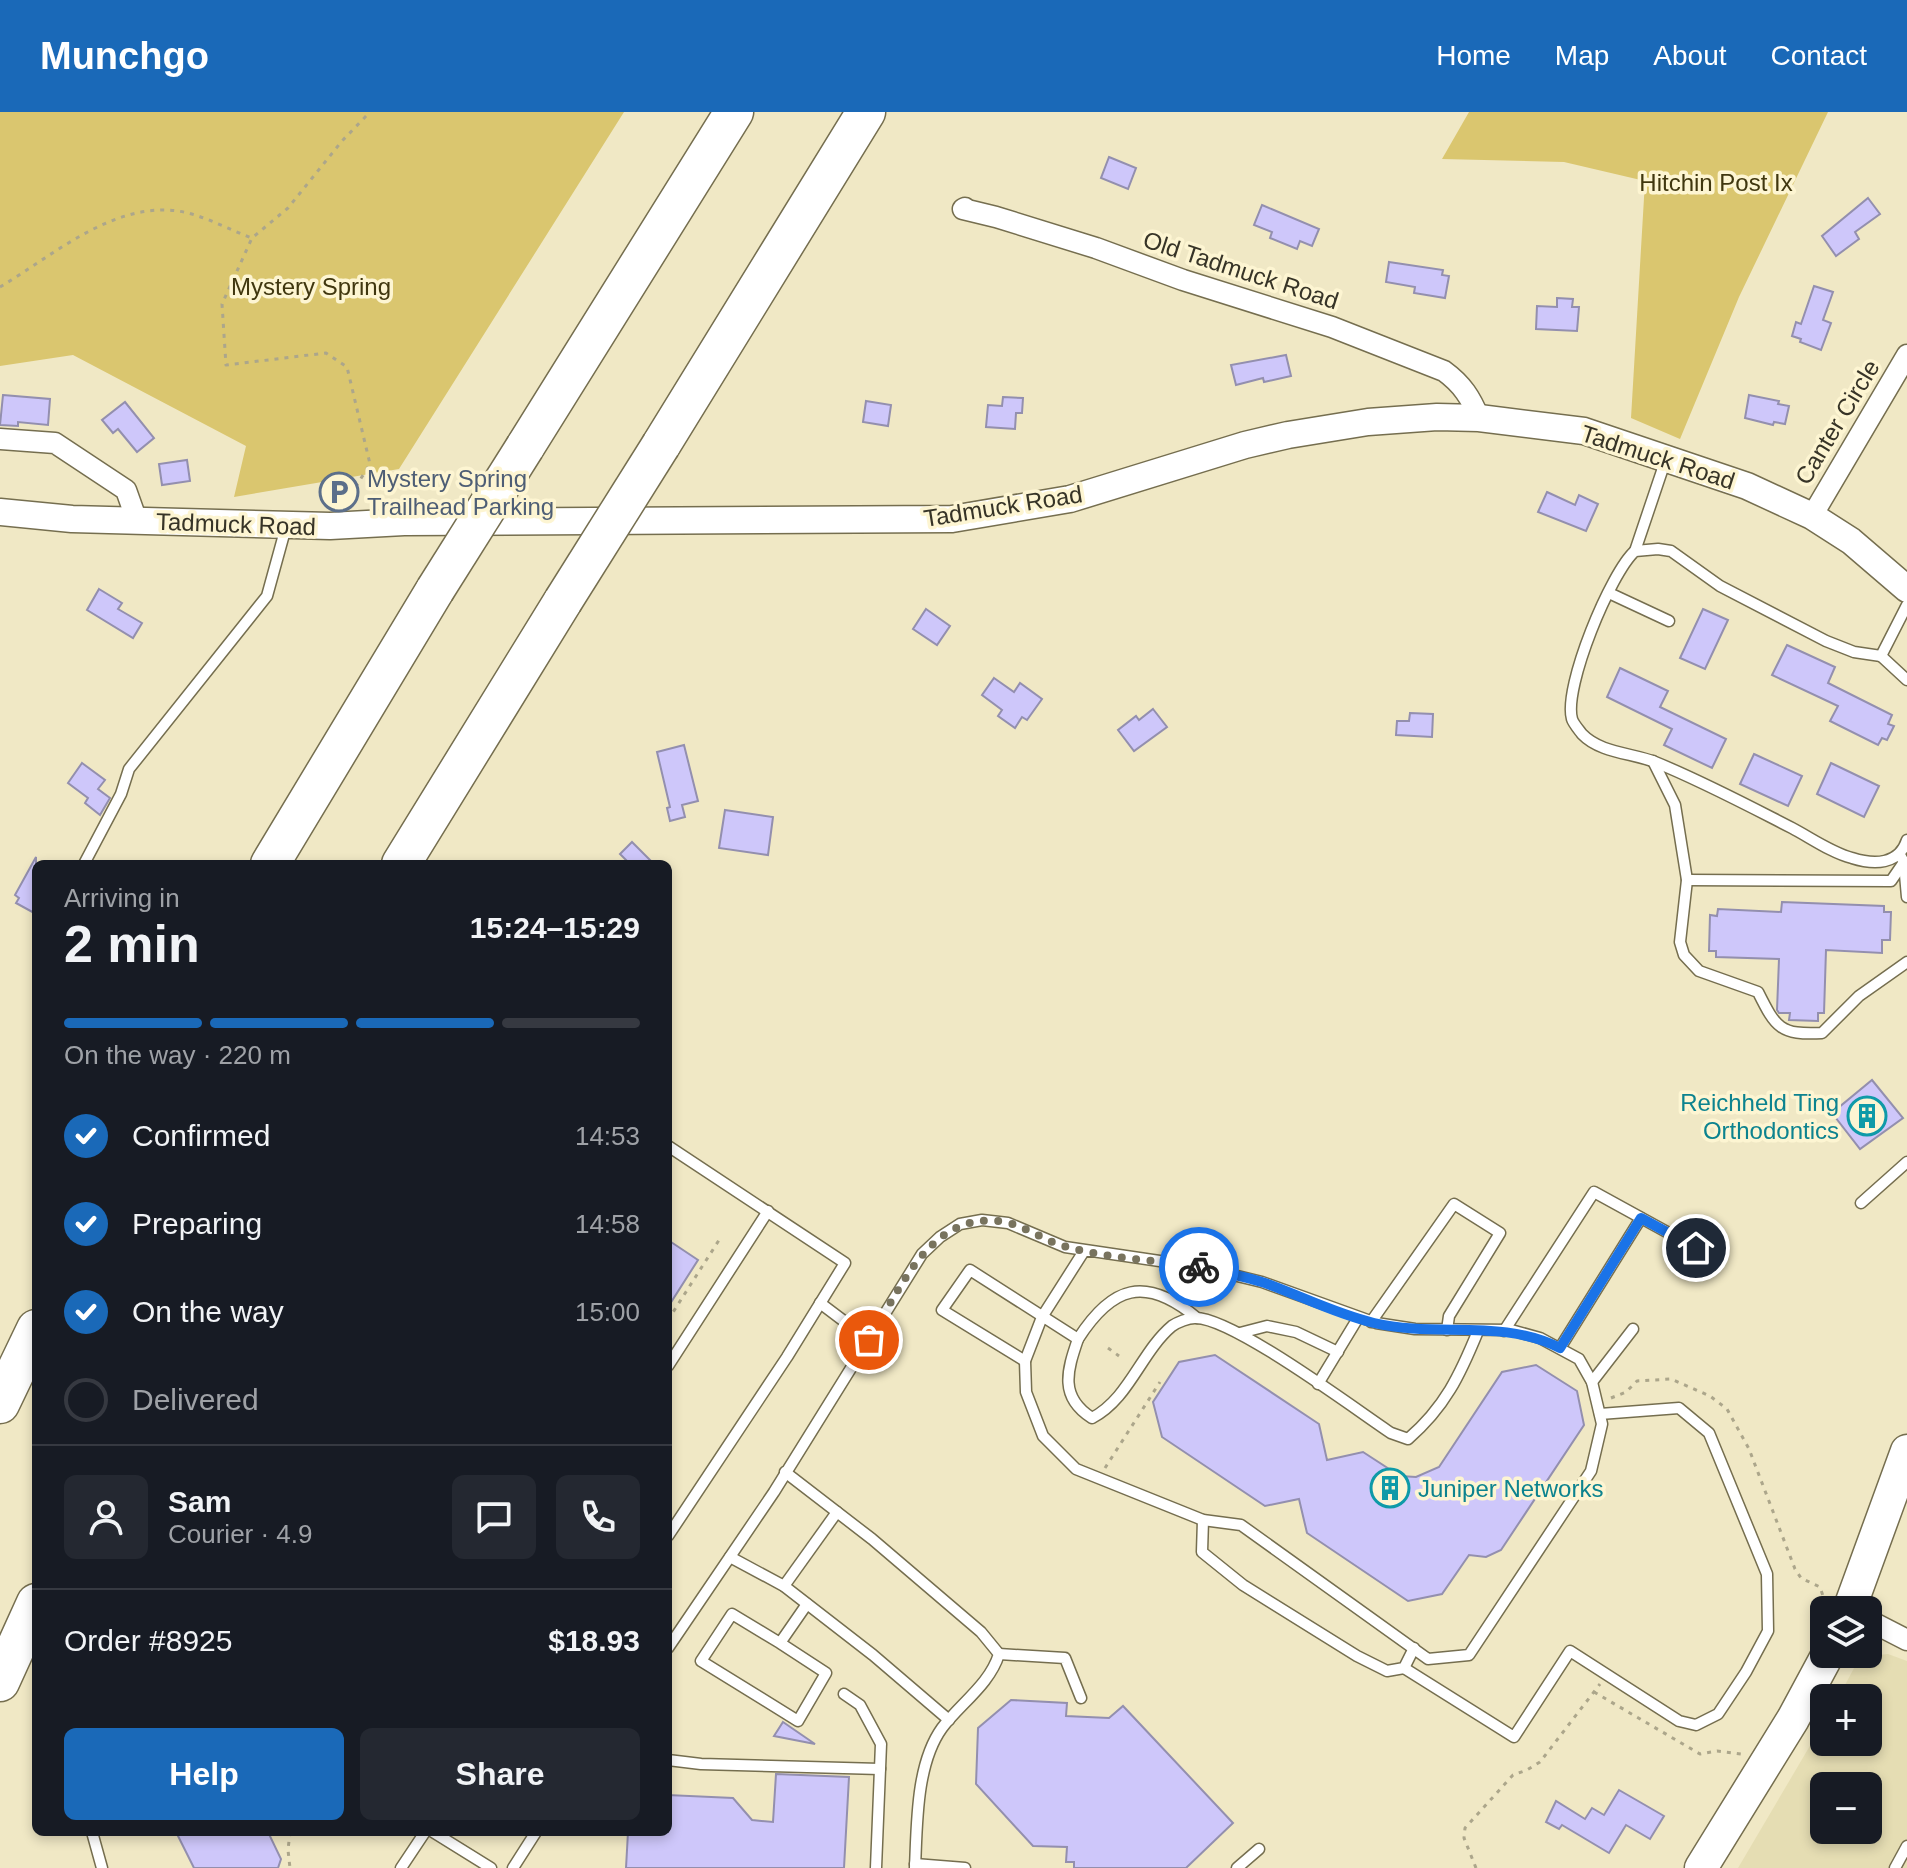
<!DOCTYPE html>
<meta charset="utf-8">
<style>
body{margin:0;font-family:Helvetica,sans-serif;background:#242831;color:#f1f3f6;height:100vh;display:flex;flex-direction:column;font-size:30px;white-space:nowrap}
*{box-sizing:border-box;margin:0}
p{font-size:26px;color:#9ea1a6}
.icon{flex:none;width:44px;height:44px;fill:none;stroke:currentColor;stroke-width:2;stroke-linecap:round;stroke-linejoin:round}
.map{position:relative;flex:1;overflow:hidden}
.side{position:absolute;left:32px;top:748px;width:640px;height:976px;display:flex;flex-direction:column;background:#171b24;border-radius:12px;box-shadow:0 4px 12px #0003}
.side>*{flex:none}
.buttons{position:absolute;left:1810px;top:1484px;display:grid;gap:16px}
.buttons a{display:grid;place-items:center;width:72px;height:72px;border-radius:12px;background:#171b24;box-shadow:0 4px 12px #0003;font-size:40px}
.pin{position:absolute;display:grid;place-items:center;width:68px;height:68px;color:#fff;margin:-34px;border:4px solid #fff;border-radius:50%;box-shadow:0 2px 8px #0007}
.courier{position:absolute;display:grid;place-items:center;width:80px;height:80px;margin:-40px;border:6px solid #1a73e8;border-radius:50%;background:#fff;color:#222;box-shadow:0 2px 10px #0007}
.head em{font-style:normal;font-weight:800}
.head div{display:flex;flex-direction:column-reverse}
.head{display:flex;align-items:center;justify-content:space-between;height:136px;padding:0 32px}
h1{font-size:52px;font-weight:800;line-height:60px}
.bar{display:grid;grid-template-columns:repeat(4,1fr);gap:12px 8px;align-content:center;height:96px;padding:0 32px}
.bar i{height:10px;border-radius:6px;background:#363941}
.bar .current{background:#1a69b8}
.bar p{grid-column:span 4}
.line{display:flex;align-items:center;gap:20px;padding:0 32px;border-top:2px solid #363941}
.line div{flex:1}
.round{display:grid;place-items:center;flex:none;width:84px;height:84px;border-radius:12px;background:#242831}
ol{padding:0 32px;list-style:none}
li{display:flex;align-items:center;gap:24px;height:88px}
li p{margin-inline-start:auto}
li .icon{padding:8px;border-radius:50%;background:#1a69b8;color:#fff;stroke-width:4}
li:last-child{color:#9ea1a6}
li i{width:44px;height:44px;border:4px solid #363941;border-radius:50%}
.cta{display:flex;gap:16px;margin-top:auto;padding:16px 32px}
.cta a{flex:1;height:92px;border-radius:12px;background:#1a69b8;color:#fff;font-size:32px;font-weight:800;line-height:92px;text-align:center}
.cta a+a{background:#242831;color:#f1f3f6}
header{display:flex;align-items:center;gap:48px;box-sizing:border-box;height:112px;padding:0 40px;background:#1a69b8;color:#fff}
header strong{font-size:38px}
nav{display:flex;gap:44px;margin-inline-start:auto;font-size:28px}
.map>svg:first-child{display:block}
.built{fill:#e5ddb3;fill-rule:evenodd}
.green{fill:#dac66f}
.building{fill:#cec7fa;stroke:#938fae;stroke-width:2}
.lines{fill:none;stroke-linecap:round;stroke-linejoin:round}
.service-casing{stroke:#756e4f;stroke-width:13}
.minor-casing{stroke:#756e4f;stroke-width:23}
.tertiary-casing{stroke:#756e4f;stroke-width:29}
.primary-casing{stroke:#756e4f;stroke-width:35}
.motorway-casing{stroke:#756e4f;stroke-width:41}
.path{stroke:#aca68b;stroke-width:3;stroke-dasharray:4 6;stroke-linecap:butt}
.service{stroke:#fff;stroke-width:10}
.minor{stroke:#fff;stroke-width:20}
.tertiary{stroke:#fff;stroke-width:26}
.primary{stroke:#fff;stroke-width:32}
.motorway{stroke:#fff;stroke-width:38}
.motorway-bridge-casing{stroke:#756e4f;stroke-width:41;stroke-linecap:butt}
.motorway-bridge{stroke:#fff;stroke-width:38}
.done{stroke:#78735e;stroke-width:8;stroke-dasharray:0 14.4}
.route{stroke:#1a73e8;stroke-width:10}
.labels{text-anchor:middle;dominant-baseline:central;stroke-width:7;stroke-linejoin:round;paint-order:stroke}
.park-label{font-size:24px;fill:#40370f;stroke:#fdf5d2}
.street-label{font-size:24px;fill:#373427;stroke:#fdf5d2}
.service-label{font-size:24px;fill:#4e5e75;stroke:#fdf5d2;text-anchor:start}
.culture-label{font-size:24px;fill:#0d838f;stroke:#fdf5d2;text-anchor:end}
</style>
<header>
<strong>Munchgo</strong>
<nav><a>Home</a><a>Map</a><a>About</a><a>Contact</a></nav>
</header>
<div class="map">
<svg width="1907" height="1756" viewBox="0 0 1907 1756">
<rect width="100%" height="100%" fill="#f0e8c5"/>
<!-- built -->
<path class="built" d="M 1888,1542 L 1907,1549 L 1907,1756 L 1738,1756 L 1824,1610 L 1824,1630 L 1868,1630 L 1868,1586 L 1838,1586 L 1860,1545 ZM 1824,1674 L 1868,1674 L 1868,1718 L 1824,1718 Z"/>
<!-- green -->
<g class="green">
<polygon points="0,0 624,0 399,357 234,385 246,334 73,243 0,254"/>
<polygon points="1469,0 1828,0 1739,185 1680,327 1631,306 1645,69 1564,50 1442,47"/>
</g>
<!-- building -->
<g class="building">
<polygon points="1109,45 1136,56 1128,77 1101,66"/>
<polygon points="1868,86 1880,102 1855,120 1859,127 1836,144 1822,124"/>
<polygon points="1262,93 1319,117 1312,134 1300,129 1297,137 1270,126 1272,120 1254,113"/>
<polygon points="1389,150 1443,158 1442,163 1449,164 1445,186 1414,181 1415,175 1386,170"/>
<polygon points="1814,174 1833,180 1823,208 1831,211 1821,238 1800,230 1801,227 1792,224 1796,210 1801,212"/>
<polygon points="1557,186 1573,187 1572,195 1579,195 1577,219 1536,217 1537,194 1557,195"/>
<polygon points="1286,243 1291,264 1264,270 1263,266 1236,273 1231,253"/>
<polygon points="3,283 50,287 48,313 18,310 18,314 0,313"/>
<polygon points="1749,283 1779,289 1778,292 1789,294 1785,312 1774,310 1773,313 1745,306"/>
<polygon points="1003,285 1023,286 1022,301 1016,301 1015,317 986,315 988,293 1002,294"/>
<polygon points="866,289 891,293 888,314 863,310"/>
<polygon points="125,290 154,326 137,340 118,317 113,321 102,308"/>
<polygon points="187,348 190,369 162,373 159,352"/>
<polygon points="1547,380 1575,393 1579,383 1598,392 1586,419 1538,400"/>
<polygon points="99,477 122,491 118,497 142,511 133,526 87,498"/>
<polygon points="926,497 950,514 937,533 913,517"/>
<polygon points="1703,497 1728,508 1705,557 1680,546"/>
<polygon points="1787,533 1835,555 1828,571 1892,603 1888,612 1894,614 1887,628 1882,626 1878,633 1830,609 1838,594 1772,563"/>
<polygon points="1620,556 1668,579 1660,595 1726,627 1712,656 1664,633 1672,617 1607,585"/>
<polygon points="994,566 1014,580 1020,571 1042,587 1027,608 1022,605 1015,616 998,604 1002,598 982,583"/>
<polygon points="1153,597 1167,615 1134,639 1118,618 1136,604 1139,608"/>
<polygon points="1410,601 1433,602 1432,625 1396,623 1397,609 1409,609"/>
<polygon points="684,633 698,689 682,693 685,705 670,709 667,696 670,695 657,640"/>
<polygon points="1754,642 1802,664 1788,694 1740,672"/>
<polygon points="82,651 105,668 98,677 110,686 100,703 85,691 88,686 68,671"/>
<polygon points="1831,651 1879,674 1864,705 1817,682"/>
<polygon points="725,698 773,705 768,743 719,736"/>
<polygon points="632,730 654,752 630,752 620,742"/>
<polygon points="36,745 36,802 16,791 19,786 15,783"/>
<polygon points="1782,790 1884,794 1884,800 1891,800 1890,828 1882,828 1882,841 1826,838 1824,901 1818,901 1818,909 1789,908 1790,901 1779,901 1777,898 1779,847 1716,845 1716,839 1709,839 1710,803 1717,804 1718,797 1781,800"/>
<polygon points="1872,968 1903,1006 1860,1037 1832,1001"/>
<polygon points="668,1128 698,1148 668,1195"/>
<polygon points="1215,1243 1319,1312 1327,1348 1363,1340 1400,1364 1416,1365 1439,1355 1502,1260 1536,1253 1577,1279 1584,1313 1501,1438 1486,1445 1469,1443 1442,1482 1408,1489 1307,1421 1299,1387 1265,1394 1162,1325 1153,1290 1179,1250"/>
<polygon points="1011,1588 1067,1591 1066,1604 1109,1606 1123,1594 1233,1711 1186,1756 1074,1756 1074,1750 1066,1750 1067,1735 1033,1734 976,1672 978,1616"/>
<polygon points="783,1610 815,1632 774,1624"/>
<polygon points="776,1662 849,1665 844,1756 626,1756 628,1720 668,1720 668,1683 733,1686 752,1708 773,1710"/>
<polygon points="1619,1678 1664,1704 1650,1727 1626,1713 1609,1741 1562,1713 1559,1717 1546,1710 1556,1689 1585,1707 1592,1696 1604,1703"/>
<polygon points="176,1720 268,1720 281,1747 278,1756 194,1756"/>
</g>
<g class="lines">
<!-- service casing -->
<g class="service-casing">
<g id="service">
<polyline points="1635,439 1666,347"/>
<polyline points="1609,481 1669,509"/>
<path d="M 1907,493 L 1881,544 L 1854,540 L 1826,529 L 1720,474 L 1671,439 L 1658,437 L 1635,439 C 1611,460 1563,575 1572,607 C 1573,611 1579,618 1582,622 C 1600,641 1632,641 1655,650 C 1702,669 1747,693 1792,716 C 1811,726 1832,741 1852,746 C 1874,753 1899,753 1907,728"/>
<polyline points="1881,544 1907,568"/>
<path d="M 1653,649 L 1675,693 L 1687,768 L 1680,830 L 1684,843 L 1699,859 L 1758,880 C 1776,916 1780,923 1822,921 L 1859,884 L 1907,850"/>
<polyline points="1904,751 1907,785"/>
<polyline points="84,752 121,682 129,657 267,484 286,415"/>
<polyline points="1687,768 1891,769 1904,750 1900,743"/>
<polyline points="668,1034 845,1151 787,1245 668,1424"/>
<polyline points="1861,1091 1907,1050"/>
<polyline points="820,1191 869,1228"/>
<polyline points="1371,1210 1454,1092 1500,1121 1449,1204 1447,1218"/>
<polyline points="1504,1219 1594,1080 1696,1136"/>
<polyline points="1240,1221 1267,1214 1296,1220 1338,1240"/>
<path d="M 1078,1227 C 1112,1174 1145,1163 1197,1206"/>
<polyline points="1560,1236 1641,1106"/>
<path d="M 1025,1249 L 942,1198 L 970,1158 L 1078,1227 C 1067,1259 1059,1285 1092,1306 C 1129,1287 1141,1240 1172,1214 C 1178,1210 1188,1206 1195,1206 C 1232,1205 1355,1297 1391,1321 L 1408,1327 C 1445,1295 1460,1263 1478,1219"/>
<polyline points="668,1254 768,1099"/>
<polyline points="1592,1270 1633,1217"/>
<polyline points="1318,1272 1358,1206"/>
<path d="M 785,1360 L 872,1427 L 981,1520 L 999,1542 C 990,1572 960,1592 942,1616 C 916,1652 917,1712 915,1756"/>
<polyline points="1203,1408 1202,1440 1243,1473 1357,1544 1387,1559 1404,1556 1414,1536"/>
<polyline points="730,1445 784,1474 873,1543 949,1608"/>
<polyline points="784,1474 837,1400"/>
<polyline points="780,1531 732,1502 701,1549 798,1609 826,1561 780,1531 807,1492"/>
<polyline points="668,1536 774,1380 922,1142 940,1125 960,1112 982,1108 1008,1111 1065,1135 1200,1155 1262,1170 1376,1211 1415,1217 1511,1218 1540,1226 1579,1247 1592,1270 1602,1312 1591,1359 1469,1543 1428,1547 1241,1413 1203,1408 1076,1357 1043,1324 1026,1280 1025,1249 1042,1205 1084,1139"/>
<polyline points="999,1542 1065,1546 1081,1586"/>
<polyline points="1404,1556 1514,1625 1570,1539 1679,1609 1696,1613 1718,1602 1746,1560 1768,1519 1767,1462 1709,1321 1679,1296 1600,1302"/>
<polyline points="844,1582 860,1593 881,1632 876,1756"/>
<polyline points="668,1648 701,1652 880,1657"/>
<polyline points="92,1720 102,1756"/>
<polyline points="433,1720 491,1756"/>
<polyline points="915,1752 965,1756"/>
<polyline points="401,1756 425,1720"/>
<polyline points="513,1756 536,1720"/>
<polyline points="1237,1756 1259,1737"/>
<polyline points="1895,1756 1907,1734"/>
</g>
</g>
<!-- minor casing -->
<g class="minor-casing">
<g id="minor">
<path d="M 965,96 L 963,97 L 996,105 L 1096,136 L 1183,168 L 1332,215 L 1444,259 C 1462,272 1471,286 1479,306"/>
<polyline points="0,327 55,331 126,378 137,409"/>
<polyline points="1812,404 1907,243"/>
<polyline points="1868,1508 1907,1528"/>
</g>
</g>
<!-- tertiary casing -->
<g class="tertiary-casing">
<polyline id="tertiary" points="0,400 72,407 330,414 404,410 952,407 1070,387 1245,333 1288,323 1368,310 1437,305 1479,306 1584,319 1747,374 1812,404 1851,429 1907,477"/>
</g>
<!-- primary casing -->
<g class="primary-casing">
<g id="primary">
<polyline points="1849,1498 1907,1339"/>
<polyline points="1701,1756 1793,1607 1828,1542"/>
</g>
</g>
<!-- motorway casing -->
<g class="motorway-casing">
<g id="motorway">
<polyline points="661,333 866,0"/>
<polyline points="525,335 734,0"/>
<polyline points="270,752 435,478"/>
<polyline points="401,752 563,489"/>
<polyline points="0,1292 36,1217"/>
<polyline points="0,1570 36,1491"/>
</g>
</g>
<!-- path -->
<g class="path">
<path d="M 0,175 C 57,141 124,80 195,103 C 214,109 233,119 252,126"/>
<polyline points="345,392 370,352 347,255 326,241 226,253 222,192 252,126 288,96 342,29 370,0"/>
<polyline points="668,1208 721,1125"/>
<polyline points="1108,1236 1119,1244"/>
<polyline points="1611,1286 1626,1280 1637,1269 1671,1267 1710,1284 1727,1297 1749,1337 1795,1457 1801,1466 1820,1475 1825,1490"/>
<polyline points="1105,1356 1160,1270"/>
<polyline points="668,1502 670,1500"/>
<polyline points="1823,1517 1824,1506"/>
<polyline points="1594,1580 1700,1642 1717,1639 1741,1642"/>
<polyline points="290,1720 288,1738 290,1756"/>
<polyline points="1476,1756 1464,1726 1465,1716 1513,1663 1527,1658 1540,1650 1600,1572"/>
</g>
<!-- service -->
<use href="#service" class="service"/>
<!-- minor -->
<use href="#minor" class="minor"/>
<!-- tertiary -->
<use href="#tertiary" class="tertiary"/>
<!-- primary -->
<use href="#primary" class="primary"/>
<!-- motorway -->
<use href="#motorway" class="motorway"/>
<!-- motorway-bridge casing -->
<g class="motorway-bridge-casing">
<g id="motorway-bridge">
<polyline points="435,478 525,335"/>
<polyline points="563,489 661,333"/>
</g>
</g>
<!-- motorway-bridge -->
<use href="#motorway-bridge" class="motorway-bridge"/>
</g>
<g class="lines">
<!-- done -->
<path class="done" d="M 869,1228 C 901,1176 931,1097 1005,1110 C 1026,1114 1046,1130 1067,1135 C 1110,1147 1156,1148 1199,1155"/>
<!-- route -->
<path class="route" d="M 1199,1155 C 1221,1160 1244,1164 1265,1171 C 1301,1184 1336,1202 1374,1211 C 1437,1226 1501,1206 1560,1236 L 1641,1106 L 1696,1136"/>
</g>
<!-- icons -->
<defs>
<g id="parking-ring" transform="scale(2)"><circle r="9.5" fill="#fdf5d2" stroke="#5c6f8a" stroke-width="1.5"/><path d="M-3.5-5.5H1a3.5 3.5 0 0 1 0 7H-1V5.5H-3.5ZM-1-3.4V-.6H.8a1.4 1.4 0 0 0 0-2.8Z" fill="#5c6f8a"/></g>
<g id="building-ring" transform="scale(2)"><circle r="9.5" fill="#fdf5d2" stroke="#0f9aa8" stroke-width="1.5"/><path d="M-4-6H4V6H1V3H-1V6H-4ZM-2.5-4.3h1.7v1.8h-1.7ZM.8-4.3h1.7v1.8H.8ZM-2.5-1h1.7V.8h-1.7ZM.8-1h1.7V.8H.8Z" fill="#0f9aa8"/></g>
</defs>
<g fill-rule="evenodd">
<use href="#parking-ring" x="339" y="380"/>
<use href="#building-ring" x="1867" y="1004"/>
<use href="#building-ring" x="1390" y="1376"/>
</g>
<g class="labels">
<!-- park labels -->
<g class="park-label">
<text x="1716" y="70">Hitchin Post Ix</text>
<text x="311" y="174">Mystery Spring</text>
</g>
<!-- street labels -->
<g class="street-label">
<text transform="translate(1241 158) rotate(18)">Old Tadmuck Road</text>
<text transform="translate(1837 310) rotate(-59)">Canter Circle</text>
<text transform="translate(1658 345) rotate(18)">Tadmuck Road</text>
<text transform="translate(1003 394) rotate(-9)">Tadmuck Road</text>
<text transform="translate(236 412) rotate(2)">Tadmuck Road</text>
</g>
<!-- service labels -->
<g class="service-label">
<text x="367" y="366">Mystery Spring<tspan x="367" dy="28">Trailhead Parking</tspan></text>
</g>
<!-- culture labels -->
<g class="culture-label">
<text x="1839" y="990">Reichheld Ting<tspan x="1839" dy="28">Orthodontics</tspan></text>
<text x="1418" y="1376" text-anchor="start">Juniper Networks</text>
</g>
</g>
</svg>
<div class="buttons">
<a><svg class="icon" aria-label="layers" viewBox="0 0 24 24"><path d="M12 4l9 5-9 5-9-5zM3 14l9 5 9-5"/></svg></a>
<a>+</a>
<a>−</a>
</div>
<div class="pin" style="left:869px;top:1228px;background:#ea580c"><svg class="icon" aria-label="bag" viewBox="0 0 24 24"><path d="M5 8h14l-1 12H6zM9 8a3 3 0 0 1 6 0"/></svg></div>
<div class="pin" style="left:1696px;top:1136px;background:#1f2937"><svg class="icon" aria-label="home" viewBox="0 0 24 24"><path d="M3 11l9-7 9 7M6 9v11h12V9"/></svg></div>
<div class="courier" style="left:1199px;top:1155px"><svg class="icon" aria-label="bike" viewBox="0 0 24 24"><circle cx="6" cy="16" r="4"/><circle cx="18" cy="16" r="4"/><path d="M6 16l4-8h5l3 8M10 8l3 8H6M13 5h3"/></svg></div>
<section class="side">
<div class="head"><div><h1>2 min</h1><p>Arriving in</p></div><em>15:24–15:29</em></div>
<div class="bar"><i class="current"></i><i class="current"></i><i class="current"></i><i></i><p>On the way · 220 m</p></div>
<ol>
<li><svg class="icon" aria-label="check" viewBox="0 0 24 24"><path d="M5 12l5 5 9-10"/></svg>Confirmed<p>14:53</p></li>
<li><svg class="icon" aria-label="check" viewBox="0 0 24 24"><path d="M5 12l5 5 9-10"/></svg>Preparing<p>14:58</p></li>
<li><svg class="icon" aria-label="check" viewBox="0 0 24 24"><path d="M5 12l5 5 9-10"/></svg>On the way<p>15:00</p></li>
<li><i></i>Delivered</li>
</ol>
<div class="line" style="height:144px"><a class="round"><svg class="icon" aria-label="person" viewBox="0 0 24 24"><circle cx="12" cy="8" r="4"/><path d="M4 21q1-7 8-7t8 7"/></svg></a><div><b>Sam</b><p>Courier · 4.9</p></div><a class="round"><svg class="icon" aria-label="chat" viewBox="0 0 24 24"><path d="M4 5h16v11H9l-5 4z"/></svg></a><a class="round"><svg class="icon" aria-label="phone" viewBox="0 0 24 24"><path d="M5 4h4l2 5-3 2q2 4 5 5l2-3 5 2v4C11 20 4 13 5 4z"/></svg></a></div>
<div class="line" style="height:104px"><div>Order #8925</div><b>$18.93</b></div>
<div class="cta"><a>Help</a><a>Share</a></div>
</section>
</div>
